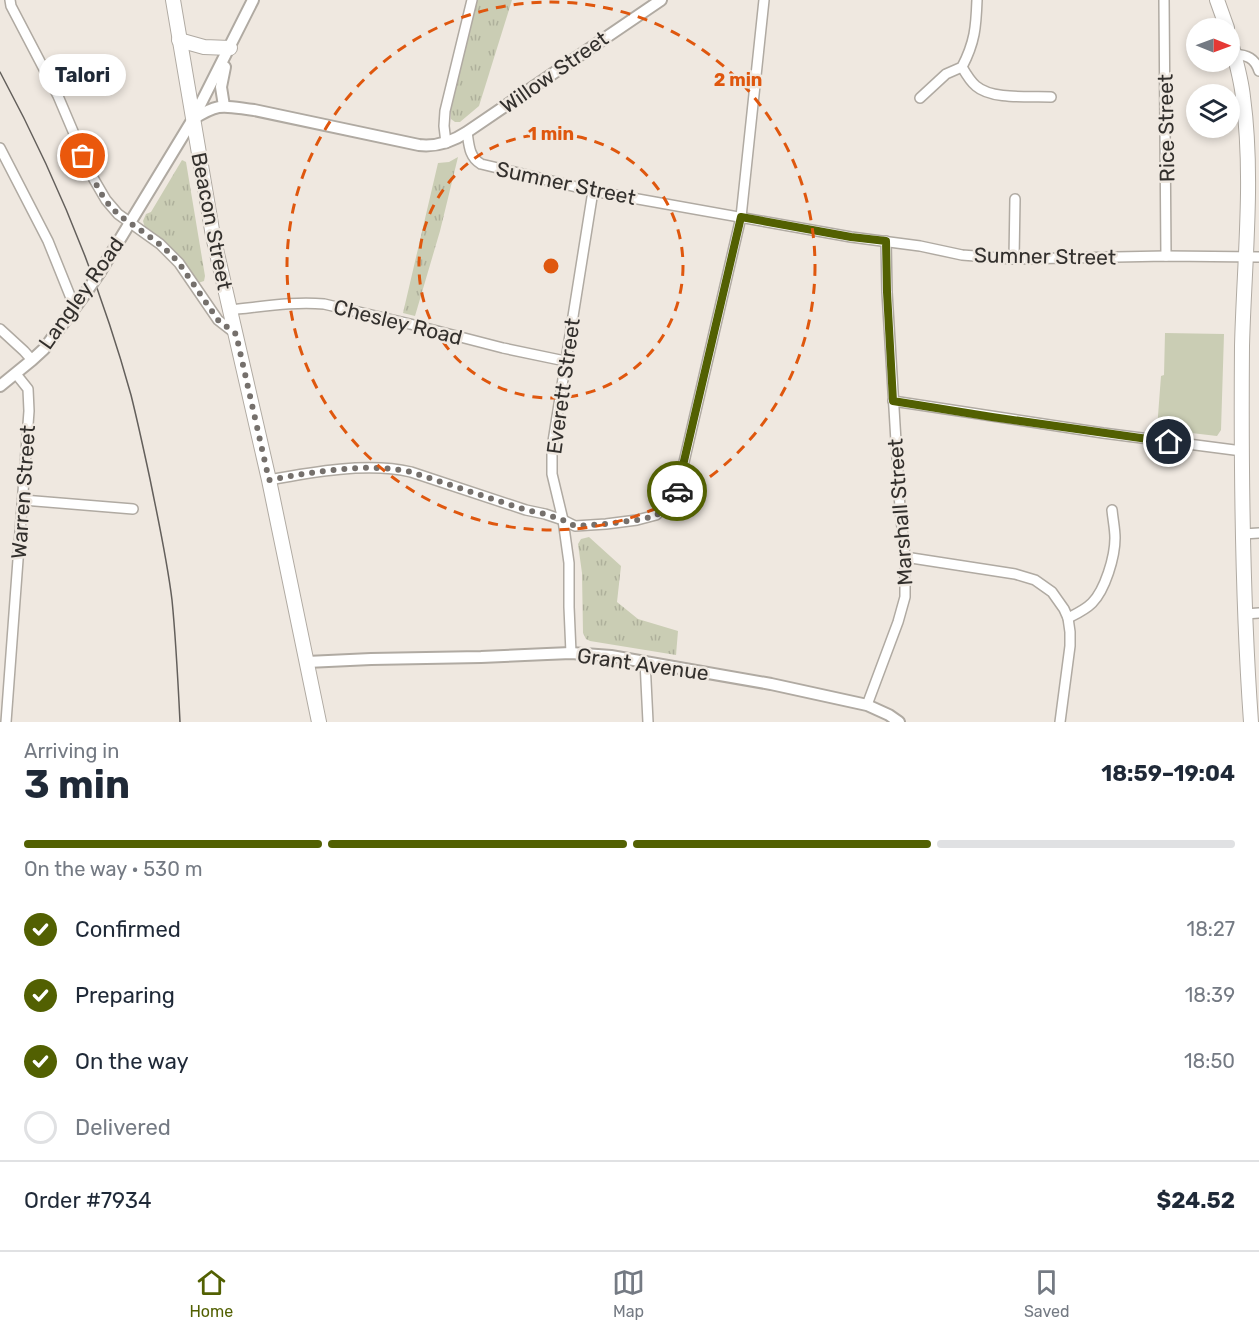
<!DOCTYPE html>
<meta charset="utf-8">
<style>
body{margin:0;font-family:Rubik,sans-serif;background:#f2f2f3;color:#1f2937;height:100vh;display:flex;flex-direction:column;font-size:22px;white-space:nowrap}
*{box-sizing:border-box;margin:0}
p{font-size:20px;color:#747a83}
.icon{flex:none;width:33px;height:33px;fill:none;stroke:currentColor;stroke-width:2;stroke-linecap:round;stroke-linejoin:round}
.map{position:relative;height:722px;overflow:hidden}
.drawer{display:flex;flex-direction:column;background:#fff;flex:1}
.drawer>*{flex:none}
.needle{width:39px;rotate:91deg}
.controls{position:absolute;left:1186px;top:18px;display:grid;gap:12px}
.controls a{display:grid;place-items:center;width:54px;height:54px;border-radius:50%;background:#fff;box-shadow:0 3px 9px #0003;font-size:30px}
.pin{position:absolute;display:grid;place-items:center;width:51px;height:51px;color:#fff;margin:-26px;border:3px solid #fff;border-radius:50%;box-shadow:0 2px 6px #0007}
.courier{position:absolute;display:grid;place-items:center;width:60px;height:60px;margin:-30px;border:4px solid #526002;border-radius:50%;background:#fff;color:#222;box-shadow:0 2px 8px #0007}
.bubble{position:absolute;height:42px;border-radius:21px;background:#fff;box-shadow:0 3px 9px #0003;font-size:20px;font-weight:700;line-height:42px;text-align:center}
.summary em{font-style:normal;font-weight:700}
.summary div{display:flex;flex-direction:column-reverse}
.summary{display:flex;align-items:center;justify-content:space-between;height:102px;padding:0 24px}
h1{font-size:39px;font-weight:700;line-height:45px}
.bar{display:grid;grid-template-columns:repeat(4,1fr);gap:9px 6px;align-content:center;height:72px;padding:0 24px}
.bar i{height:8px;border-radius:4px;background:#e0e1e3}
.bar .current{background:#526002}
.bar p{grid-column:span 4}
.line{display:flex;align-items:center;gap:15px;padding:0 24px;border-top:2px solid #e0e1e3}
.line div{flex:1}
ol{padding:0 24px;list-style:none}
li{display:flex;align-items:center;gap:18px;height:66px}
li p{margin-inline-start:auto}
li .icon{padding:6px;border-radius:50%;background:#526002;color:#fff;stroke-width:4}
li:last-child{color:#747a83}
li i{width:33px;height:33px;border:3px solid #e0e1e3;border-radius:50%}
.dock{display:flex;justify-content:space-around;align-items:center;height:84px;border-top:2px solid #e0e1e3;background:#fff;font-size:16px;color:#747a83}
.dock a{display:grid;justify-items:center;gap:3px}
.dock .current{color:#526002}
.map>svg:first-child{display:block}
.grass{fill:url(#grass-tufts)}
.pitch{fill:#cacdb4}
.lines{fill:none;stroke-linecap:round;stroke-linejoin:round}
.minor-casing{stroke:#b0aaa2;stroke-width:12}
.tertiary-casing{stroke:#b0aaa2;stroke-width:14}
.primary-casing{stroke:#b0aaa2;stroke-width:16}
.minor{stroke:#fff;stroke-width:9}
.tertiary{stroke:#fff;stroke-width:10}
.primary{stroke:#fff;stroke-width:14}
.tram{stroke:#635f5b;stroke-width:1.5}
.tertiary-bridge-casing{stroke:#b0aaa2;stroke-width:14;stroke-linecap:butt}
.tertiary-bridge{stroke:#fff;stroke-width:10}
.done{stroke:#75706c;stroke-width:6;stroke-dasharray:0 10.8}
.route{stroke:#526002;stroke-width:8}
.ring{fill:none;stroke:#df570e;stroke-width:3;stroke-dasharray:10 8}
.labels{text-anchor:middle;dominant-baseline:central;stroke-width:5;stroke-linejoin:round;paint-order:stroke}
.street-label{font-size:21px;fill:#33302d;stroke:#efe8e0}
.centre{fill:#df570e;stroke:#efe8e0;stroke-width:3}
.ring-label{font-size:18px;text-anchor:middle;font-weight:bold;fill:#df570e;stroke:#efe8e0;stroke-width:5;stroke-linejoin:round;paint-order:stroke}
</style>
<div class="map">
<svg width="1259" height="722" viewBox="0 0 1259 722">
<defs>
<pattern id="grass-tufts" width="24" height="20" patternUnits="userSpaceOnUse" patternTransform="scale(1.5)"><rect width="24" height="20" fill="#cacdb4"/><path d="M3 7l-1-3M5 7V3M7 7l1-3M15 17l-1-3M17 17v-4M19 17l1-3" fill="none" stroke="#aeb09b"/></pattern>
</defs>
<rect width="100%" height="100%" fill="#efe8e0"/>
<!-- grass -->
<g class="grass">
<polygon points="477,0 512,0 479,106 460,122 455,122 451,119 451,104"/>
<polygon points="458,157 440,231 415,316 403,313 438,163 449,162"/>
<polygon points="182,160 186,162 205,276 204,281 198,283 145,228 143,221 146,214 151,212"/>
<polygon points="589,537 621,566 617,602 638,619 678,631 676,655 590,641 586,639 583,633 582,573 578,544 581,539"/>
</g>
<!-- pitch -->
<polygon class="pitch" points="1165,333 1224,334 1221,430 1217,436 1157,429 1161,376 1164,375"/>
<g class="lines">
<!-- minor casing -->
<g class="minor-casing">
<g id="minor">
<polyline points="10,0 11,6 58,96 92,176 106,200 118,214 160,244 179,263 218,320 236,334"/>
<polyline points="1164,0 1166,256"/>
<path d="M 1234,54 C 1247,55 1255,58 1259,71"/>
<path d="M 962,67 C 966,74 970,81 976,86 C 992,100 1030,96 1051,97"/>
<path d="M 920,98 L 946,74 L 962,67 C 975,42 976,27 977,0"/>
<path d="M 467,132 C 469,145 469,157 481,164 L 593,191 L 851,237 L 920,246 L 962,255 L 1014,259 L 1166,256 L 1259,257"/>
<polyline points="446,143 444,126 445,111 472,0"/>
<polyline points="0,148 48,241 75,308"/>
<polyline points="1014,259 1015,199"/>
<path d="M 229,310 C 261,307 293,301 324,304 L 410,324 L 503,348 L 565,361"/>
<polyline points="0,329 24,351 32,360"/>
<polyline points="893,401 1103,433 1242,451"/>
<path d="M 269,480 C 312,472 368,462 411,472 L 526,510 L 545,514 L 563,520 L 575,526 L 606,524 L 637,520 L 656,515 L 669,503 L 677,492 L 741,217 L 764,0"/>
<polyline points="23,500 133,509"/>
<polyline points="1243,534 1259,533"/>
<polyline points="905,557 1015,574 1035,580 1052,592 1064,609 1068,618 1070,632 1070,646 1060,722"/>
<polyline points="1245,614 1259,613"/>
<path d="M 1068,618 C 1076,614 1085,610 1092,603 C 1105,590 1115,557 1115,538 C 1115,529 1113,520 1112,510"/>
<polyline points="571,653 569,607 569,563 563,520 552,474 552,448 593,191"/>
<polyline points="645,661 648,722"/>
<polyline points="867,705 898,622 905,597 905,557 900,508 887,292 886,241"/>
<polyline points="6,722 29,411 28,389 16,374"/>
</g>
</g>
<!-- tertiary casing -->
<g class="tertiary-casing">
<g id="tertiary">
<polyline points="224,106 221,87 225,67"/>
<path d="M 193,119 C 220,102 223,106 254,110 L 419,145 C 437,147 452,142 467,132 L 661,0"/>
<polyline points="100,272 193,119 253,0"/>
<polyline points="0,386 32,360 44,349 85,294"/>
<polyline points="307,662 371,659 481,657 547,654 571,653 611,656 771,684 867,705 889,715 899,722"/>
</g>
</g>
<!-- primary casing -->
<g class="primary-casing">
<g id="primary">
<polyline points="173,0 213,236 269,480 319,722"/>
<polyline points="1217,0 1227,28"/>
<path d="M 1230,39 C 1235,58 1241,77 1243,97 C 1254,178 1244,264 1242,346 C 1241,471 1242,597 1251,722"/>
<polyline points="179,40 204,47 230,48"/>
</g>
</g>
<!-- minor -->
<use href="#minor" class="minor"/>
<!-- tertiary -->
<use href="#tertiary" class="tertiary"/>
<!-- primary -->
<use href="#primary" class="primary"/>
<!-- tram -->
<path class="tram" d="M 0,72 C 55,174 100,283 131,395 C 138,423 144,451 150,479 C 158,519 167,559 172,600 C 176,640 178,681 180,722"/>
<!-- tertiary-bridge casing -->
<g class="tertiary-bridge-casing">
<polyline id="tertiary-bridge" points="85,294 100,272"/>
</g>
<!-- tertiary-bridge -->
<use href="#tertiary-bridge" class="tertiary-bridge"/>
</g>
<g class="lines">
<!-- done -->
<path class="done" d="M 83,156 C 92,175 100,198 117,213 C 126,221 137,227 147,235 C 159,243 169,252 179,263 L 218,320 L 236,334 L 269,480 C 313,472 367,462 411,472 L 526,510 L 545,514 L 563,520 L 575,526 L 606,524 L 637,520 L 656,516 L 669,503 L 677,491"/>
<!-- route -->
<polyline class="route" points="677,491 741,217 851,237 886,241 887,292 893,401 992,417 1169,442"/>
</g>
<!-- distance rings -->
<g class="ring">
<circle cx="551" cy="266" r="132"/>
<circle cx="551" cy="266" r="264"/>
</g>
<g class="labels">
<!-- street labels -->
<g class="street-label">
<text transform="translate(554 72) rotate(-35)">Willow Street</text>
<text transform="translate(1166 128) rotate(-91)">Rice Street</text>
<text transform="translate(566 183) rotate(12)">Sumner Street</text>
<text transform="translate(212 221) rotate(79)">Beacon Street</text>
<text transform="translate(1045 256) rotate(1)">Sumner Street</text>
<text transform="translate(81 293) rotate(-55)">Langley Road</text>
<text transform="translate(398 322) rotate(14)">Chesley Road</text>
<text transform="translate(563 386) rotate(-82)">Everett Street</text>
<text transform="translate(23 492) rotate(-86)">Warren Street</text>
<text transform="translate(900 512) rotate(-94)">Marshall Street</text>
<text transform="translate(643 664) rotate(8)">Grant Avenue</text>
</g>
</g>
<circle cx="551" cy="266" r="9" class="centre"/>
<g class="ring-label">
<text x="738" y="86">2 min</text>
<text x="551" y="140">1 min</text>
</g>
</svg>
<div class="controls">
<a><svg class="needle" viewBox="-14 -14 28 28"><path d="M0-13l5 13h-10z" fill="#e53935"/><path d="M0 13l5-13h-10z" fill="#747a83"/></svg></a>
<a><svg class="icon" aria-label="layers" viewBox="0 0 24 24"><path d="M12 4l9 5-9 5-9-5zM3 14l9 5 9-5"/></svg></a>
</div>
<div class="pin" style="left:83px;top:156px;background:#ea580c"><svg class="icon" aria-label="bag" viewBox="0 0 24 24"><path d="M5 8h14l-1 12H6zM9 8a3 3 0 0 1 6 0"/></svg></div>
<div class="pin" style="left:1169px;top:442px;background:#1f2937"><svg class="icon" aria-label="home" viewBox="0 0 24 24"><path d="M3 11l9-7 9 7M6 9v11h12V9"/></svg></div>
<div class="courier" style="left:677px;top:491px"><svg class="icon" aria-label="car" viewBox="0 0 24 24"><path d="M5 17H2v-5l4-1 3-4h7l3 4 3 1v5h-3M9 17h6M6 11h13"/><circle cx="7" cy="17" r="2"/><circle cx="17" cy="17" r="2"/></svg></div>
<div class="bubble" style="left:39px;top:54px;width:87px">Talori</div>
</div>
<section class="drawer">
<div class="summary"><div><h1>3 min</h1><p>Arriving in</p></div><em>18:59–19:04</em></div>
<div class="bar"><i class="current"></i><i class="current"></i><i class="current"></i><i></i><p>On the way · 530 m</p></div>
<ol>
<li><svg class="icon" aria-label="check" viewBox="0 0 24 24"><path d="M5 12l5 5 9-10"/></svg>Confirmed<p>18:27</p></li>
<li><svg class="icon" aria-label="check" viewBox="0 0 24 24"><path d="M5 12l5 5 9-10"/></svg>Preparing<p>18:39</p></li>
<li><svg class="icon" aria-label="check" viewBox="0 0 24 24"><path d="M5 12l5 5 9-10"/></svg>On the way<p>18:50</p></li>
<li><i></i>Delivered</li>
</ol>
<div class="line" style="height:78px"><div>Order #7934</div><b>$24.52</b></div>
</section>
<nav class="dock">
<a class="current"><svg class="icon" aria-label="home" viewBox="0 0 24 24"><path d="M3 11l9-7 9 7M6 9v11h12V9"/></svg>Home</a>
<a><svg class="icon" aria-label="map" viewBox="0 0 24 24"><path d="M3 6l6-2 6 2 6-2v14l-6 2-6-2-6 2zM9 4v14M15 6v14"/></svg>Map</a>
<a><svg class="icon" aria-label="saved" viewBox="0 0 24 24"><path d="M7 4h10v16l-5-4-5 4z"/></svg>Saved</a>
</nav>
